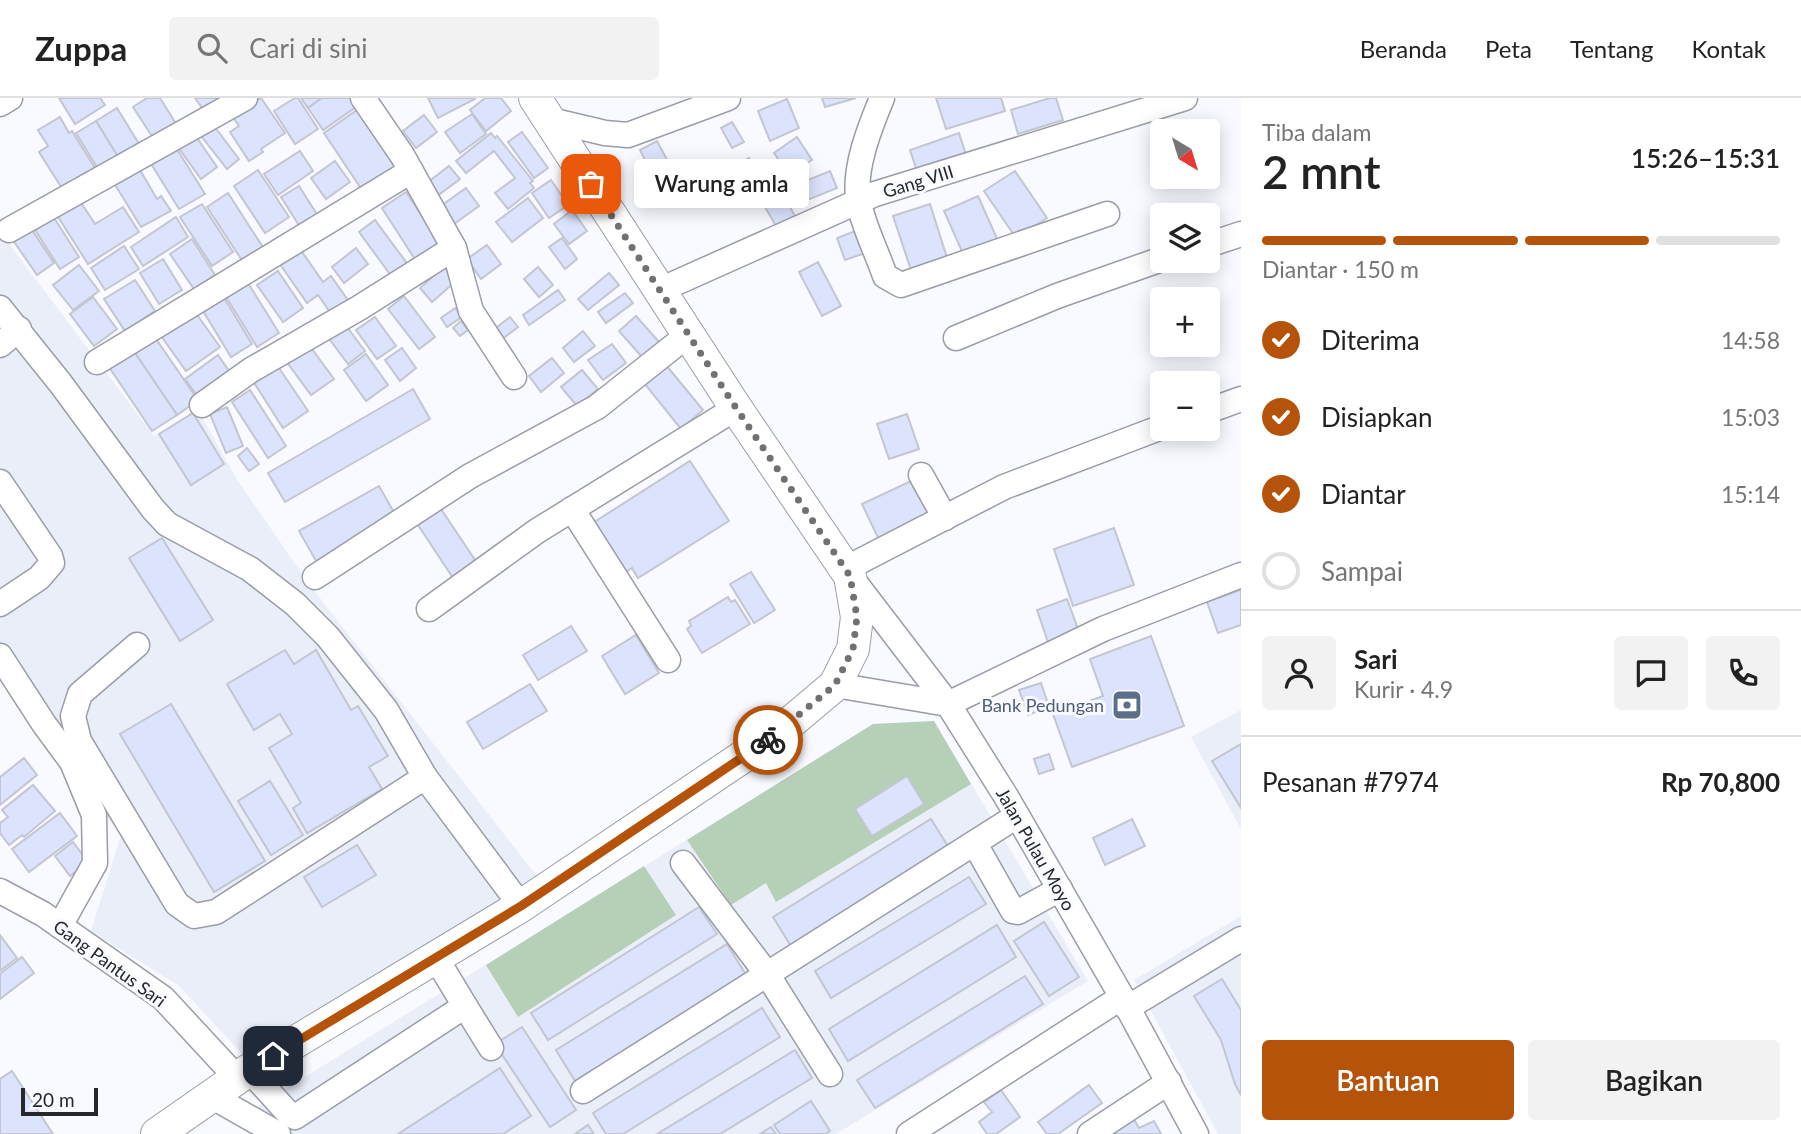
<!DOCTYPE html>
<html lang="id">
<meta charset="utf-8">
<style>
body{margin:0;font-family:Lato,sans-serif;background:#f2f2f2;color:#222;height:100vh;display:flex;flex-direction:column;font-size:26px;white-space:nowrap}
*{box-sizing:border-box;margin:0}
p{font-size:23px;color:#767676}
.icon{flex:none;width:38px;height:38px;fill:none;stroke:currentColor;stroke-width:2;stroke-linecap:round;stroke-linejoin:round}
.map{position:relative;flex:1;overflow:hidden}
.panel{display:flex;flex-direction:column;background:#fff;width:560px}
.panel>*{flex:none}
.needle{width:46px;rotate:142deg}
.buttons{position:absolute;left:1150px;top:21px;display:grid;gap:14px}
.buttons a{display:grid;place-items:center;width:70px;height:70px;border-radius:7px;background:#fff;box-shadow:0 4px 18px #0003;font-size:35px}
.scale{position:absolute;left:21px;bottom:18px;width:77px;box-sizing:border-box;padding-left:7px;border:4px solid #25272b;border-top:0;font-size:19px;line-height:24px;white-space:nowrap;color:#25272b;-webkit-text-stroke:5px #f9faff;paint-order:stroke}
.pin{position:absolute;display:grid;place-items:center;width:60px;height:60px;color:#fff;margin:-30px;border-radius:14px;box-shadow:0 4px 10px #0006}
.courier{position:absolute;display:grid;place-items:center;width:70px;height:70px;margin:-35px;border:5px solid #b45309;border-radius:50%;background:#fff;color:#222;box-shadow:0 2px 9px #0007}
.bubble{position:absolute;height:49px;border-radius:7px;background:#fff;box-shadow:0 4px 18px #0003;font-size:23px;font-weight:600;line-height:49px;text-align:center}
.head em{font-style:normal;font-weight:600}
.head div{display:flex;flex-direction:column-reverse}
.head{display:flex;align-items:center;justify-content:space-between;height:119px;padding:0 21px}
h1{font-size:46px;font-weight:600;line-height:52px}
.bar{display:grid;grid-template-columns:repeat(4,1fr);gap:10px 7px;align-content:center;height:84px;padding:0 21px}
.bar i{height:9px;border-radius:5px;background:#e0e0e0}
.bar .on{background:#b45309}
.bar p{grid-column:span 4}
.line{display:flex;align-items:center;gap:18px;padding:0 21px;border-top:2px solid #e0e0e0}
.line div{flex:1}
.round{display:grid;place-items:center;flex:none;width:74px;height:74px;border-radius:7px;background:#f2f2f2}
ol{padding:0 21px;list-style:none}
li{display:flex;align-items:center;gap:21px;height:77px}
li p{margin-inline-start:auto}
li .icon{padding:7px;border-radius:50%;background:#b45309;color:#fff;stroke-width:4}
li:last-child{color:#767676}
li i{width:38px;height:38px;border:4px solid #e0e0e0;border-radius:50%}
.cta{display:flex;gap:14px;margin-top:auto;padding:14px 21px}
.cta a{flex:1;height:80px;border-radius:7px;background:#b45309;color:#fff;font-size:28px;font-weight:600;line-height:80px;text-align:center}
.cta a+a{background:#f2f2f2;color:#222}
header{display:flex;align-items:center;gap:42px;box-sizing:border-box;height:98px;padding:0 35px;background:#fff;border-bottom:2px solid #e0e0e0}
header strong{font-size:33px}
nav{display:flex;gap:38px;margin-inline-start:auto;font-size:24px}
.search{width:490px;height:63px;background:#f2f2f2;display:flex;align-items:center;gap:18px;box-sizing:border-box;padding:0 24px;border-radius:7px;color:#767676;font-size:26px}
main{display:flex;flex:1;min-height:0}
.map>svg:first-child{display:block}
.built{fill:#eaeef9}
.green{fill:#b6d0b8}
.building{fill:#dce4fd;stroke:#c3c6d1;stroke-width:2}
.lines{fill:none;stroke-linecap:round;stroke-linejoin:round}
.minor-casing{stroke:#9a9da7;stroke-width:27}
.major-casing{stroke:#9a9da7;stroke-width:34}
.minor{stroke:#fff;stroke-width:24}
.major{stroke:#fff;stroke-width:32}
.done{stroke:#6f7175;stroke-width:7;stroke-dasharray:0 12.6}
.route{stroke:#b45309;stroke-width:9}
.labels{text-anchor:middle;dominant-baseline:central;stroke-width:6;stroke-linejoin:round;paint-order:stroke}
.street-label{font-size:18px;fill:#25272b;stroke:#f9faff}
.service-label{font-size:18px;fill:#4e5e75;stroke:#f9faff;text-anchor:end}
</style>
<header>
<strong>Zuppa</strong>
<div class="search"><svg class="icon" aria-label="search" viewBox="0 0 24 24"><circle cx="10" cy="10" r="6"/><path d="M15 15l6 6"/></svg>Cari di sini</div>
<nav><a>Beranda</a><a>Peta</a><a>Tentang</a><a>Kontak</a></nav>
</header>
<main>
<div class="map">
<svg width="1241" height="1036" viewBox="0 0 1241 1036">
<rect width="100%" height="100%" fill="#f9faff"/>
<!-- built -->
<g class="built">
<polygon points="0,134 154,338 198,312 238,383 309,486 539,781 245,959 179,888 91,833 121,737 0,578"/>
<polygon points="1241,612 1241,731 1191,639"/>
<polygon points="934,623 1088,883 836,1036 279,1036 252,1012 873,626"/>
<polygon points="1241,818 1241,1036 1218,1036 1134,882"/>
</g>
<!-- green -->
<g class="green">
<polygon points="934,623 971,686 776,804 766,785 731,807 687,742 873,626"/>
<polygon points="644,768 676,817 518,919 486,867"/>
</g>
<!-- building -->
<g class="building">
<polygon points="59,0 100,0 105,7 75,26"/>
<polygon points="147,0 160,0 178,29 155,43 133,9"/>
<polygon points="195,0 220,0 207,17"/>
<polygon points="261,0 285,35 261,51 263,54 249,63 230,34 239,28 232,18"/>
<polygon points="295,0 298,0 318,31 295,46 274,13"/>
<polygon points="301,0 322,0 308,10"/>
<polygon points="322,0 355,0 359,7 323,32 308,10"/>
<polygon points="428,0 474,0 475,1 438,20"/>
<polygon points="485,0 501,0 511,13 486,33 470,12"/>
<polygon points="822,0 856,0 825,9"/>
<polygon points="936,0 1001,0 1005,13 946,31"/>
<polygon points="1050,0 1056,0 1063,22 1018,36 1011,12"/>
<polygon points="787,1 799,30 770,43 758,13"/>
<polygon points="117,10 139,46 118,59 96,23"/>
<polygon points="357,12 395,69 362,92 324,35"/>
<polygon points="472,16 486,36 460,55 445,34"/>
<polygon points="424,17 437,34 416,50 403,33"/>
<polygon points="60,19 69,35 72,33 98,75 65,95 39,54 48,48 38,32"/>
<polygon points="96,23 118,59 98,71 76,35"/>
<polygon points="211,24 239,61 227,71 198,34"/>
<polygon points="732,24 744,44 732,50 721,30"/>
<polygon points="522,34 548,70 534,80 508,44"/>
<polygon points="491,35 495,40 497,38 533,83 530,85 534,90 508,111 495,95 515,80 494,53 466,75 456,63"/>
<polygon points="959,35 967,60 918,76 910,52"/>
<polygon points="195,37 217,69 201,81 178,49"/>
<polygon points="797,39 812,62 789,77 774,55"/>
<polygon points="657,43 672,71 654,80 640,52"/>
<polygon points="175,48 205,96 179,111 150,64"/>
<polygon points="300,53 313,73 278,97 264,76"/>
<polygon points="749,60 763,88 733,103 719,75"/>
<polygon points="335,63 350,84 326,101 311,80"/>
<polygon points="136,65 157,101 161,98 171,113 141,129 111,80"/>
<polygon points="449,68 460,81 437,98 427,85"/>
<polygon points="258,72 289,119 265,135 234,88"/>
<polygon points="830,73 837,90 800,105 793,88"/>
<polygon points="1015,73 1047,120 1016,140 984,93"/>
<polygon points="551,82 568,107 549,120 532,95"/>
<polygon points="299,88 318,118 300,129 281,99"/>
<polygon points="466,90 479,108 454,126 441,108"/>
<polygon points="780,91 796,120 777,130 761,102"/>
<polygon points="406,94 441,147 416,163 382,110"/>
<polygon points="228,95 266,154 245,167 207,109"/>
<polygon points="76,97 95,126 123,109 139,134 88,166 53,111"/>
<polygon points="978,98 999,145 965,160 944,113"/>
<polygon points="528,100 543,120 512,144 496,124"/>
<polygon points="202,106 233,154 212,168 180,119"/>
<polygon points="930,106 949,166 913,178 893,118"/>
<polygon points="572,112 587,133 569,146 554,126"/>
<polygon points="51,115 79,159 60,171 32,127"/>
<polygon points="176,119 188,139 143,168 131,149"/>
<polygon points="375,122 409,168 392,179 359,134"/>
<polygon points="28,126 54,165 37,177 10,138"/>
<polygon points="863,130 871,153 845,162 837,140"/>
<polygon points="562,140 577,161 565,171 549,149"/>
<polygon points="192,141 215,177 194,191 170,156"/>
<polygon points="487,147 501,166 481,181 467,161"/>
<polygon points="124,148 139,171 105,192 91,170"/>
<polygon points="298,148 323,184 331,178 352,208 334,220 318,197 307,205 277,162"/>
<polygon points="356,150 368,166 344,185 332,169"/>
<polygon points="163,161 182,192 159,206 140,175"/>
<polygon points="818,164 841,208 822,218 799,174"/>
<polygon points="79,167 99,193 73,212 53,187"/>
<polygon points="444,169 456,183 432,204 420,190"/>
<polygon points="538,169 553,187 539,199 524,181"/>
<polygon points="278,173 303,210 283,224 257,187"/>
<polygon points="609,175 619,187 588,212 578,201"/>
<polygon points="135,182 155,213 125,233 104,201"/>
<polygon points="248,185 279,235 257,249 226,199"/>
<polygon points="558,192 565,202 529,227 523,217"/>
<polygon points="221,195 252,246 231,259 200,208"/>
<polygon points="625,195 633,205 606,225 598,214"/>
<polygon points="404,198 435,239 419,251 388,211"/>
<polygon points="93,199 117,231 94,248 70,216"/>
<polygon points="455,210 462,219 447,229 441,220"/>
<polygon points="193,211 220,249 186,273 159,235"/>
<polygon points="636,218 659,244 642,259 619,233"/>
<polygon points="375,219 396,248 377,261 356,232"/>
<polygon points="510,219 518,229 500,243 492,233"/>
<polygon points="461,223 468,232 460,238 453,230"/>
<polygon points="344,225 365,253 348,266 327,238"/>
<polygon points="583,233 595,248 574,264 563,250"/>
<polygon points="154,238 198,302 177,317 133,252"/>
<polygon points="612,246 626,265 603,282 588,262"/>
<polygon points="309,247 334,281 311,297 286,263"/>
<polygon points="402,250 416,270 400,283 385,262"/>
<polygon points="133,252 177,317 152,333 109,269"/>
<polygon points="366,256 388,287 366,303 344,272"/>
<polygon points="218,257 234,280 201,303 185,281"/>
<polygon points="552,260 564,275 541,294 529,278"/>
<polygon points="275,264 308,313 283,330 251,280"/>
<polygon points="666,267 703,312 681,331 644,285"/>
<polygon points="582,272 598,291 577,308 561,289"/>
<polygon points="413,291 430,321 285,404 268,375"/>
<polygon points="250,292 286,348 268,360 232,304"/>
<polygon points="227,309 243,348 226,355 210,316"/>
<polygon points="193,315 224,366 191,387 159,336"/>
<polygon points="907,316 919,351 889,361 877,326"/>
<polygon points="247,350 259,366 249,373 238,358"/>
<polygon points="690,363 729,423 638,480 632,470 620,478 588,428"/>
<polygon points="913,382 931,420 880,444 862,406"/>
<polygon points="379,388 396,418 316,463 299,433"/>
<polygon points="441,411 477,465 453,480 418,427"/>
<polygon points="1114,430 1134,487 1073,508 1054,451"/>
<polygon points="162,440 213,522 180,543 129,460"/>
<polygon points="751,474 775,512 754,525 730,486"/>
<polygon points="1241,492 1241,527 1218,535 1207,504"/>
<polygon points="728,499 731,504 735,502 750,526 702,555 687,531 691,528 689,523"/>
<polygon points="1067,501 1081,539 1050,550 1037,512"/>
<polygon points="571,528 587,553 538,582 523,557"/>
<polygon points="636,537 659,575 625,596 602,558"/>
<polygon points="1151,538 1184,628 1072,669 1053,616 1103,598 1090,561"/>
<polygon points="285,552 294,566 316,552 351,612 358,608 388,658 369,669 382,691 307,735 293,710 301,705 269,650 292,636 280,616 254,632 227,586"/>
<polygon points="1041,585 1049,609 1028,617 1019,592"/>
<polygon points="530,586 547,613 483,651 467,624"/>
<polygon points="171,606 265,763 214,794 120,636"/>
<polygon points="1241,646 1241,710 1212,663"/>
<polygon points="1049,656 1054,671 1039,676 1034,661"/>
<polygon points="24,660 37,677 0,707 0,679"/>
<polygon points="907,678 924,706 872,738 855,711"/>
<polygon points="270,683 303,737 271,757 238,703"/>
<polygon points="33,687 55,713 24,739 22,737 9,747 0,735 0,725 8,719 2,712"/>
<polygon points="60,715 77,738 29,774 12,751"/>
<polygon points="931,721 949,750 791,848 773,819"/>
<polygon points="1132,721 1145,748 1105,767 1093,740"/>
<polygon points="73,744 88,764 70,778 55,758"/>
<polygon points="357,747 376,777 322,809 304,779"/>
<polygon points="969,779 986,806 831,900 815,873"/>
<polygon points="699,809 717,836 548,942 531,915"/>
<polygon points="1044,824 1079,879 1049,898 1014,843"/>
<polygon points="997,827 1016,859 848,963 829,931"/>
<polygon points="0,837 17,860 0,873"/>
<polygon points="727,846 746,877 575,983 556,952"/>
<polygon points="22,859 34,875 0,901 0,876"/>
<polygon points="1025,878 1043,906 875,1010 857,982"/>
<polygon points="1222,881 1241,912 1241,997 1235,986 1221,942 1194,898"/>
<polygon points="762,910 780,939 623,1036 606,1036 593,1015"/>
<polygon points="522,929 576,1012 550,1029 495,946"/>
<polygon points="795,952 812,980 720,1036 657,1036"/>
<polygon points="500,970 531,1018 503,1036 398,1036"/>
<polygon points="12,973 53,1036 0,1036 0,981"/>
<polygon points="1089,987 1102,1005 1058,1036 1047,1036 1038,1024"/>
<polygon points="1001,992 1020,1019 996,1036 987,1036 979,1024 992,1014 984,1004"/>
<polygon points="811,1003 830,1033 825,1036 780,1036 774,1027"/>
<polygon points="1132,1018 1139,1030 1154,1023 1161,1036 1113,1036 1110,1030"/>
<polygon points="588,1027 594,1036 575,1036"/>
<polygon points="771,1029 776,1036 760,1036"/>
</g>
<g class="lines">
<!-- minor casing -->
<g class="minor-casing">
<g id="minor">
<polyline points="363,0 402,57 454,150 471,213 514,279"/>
<path d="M 882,0 C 870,29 852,73 859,105 C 864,130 877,154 885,178 L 901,187 L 1107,116"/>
<polyline points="0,6 10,0"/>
<polyline points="550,22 605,35 628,37 728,0"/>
<polyline points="9,132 245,0"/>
<polyline points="1208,147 1241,136"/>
<polyline points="660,192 875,96 1185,0"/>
<polyline points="0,210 61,286 153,411 167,426 250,471 295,506 328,539 386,612 425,679 521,808"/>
<polyline points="956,240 1057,198 1162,161"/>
<polyline points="0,247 19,231"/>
<polyline points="97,264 411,73"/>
<polyline points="202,307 251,272 359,210 454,150"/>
<polyline points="1208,313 1241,301"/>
<polyline points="921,377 945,420"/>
<polyline points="0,384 50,458 52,465 39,480 0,506"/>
<polyline points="572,411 668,562"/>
<polyline points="845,471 1004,389 1162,329"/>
<polyline points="850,478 948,606 1007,700 1122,899 1196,1036"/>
<polyline points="315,479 470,378 597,309 689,236"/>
<polyline points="429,511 537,433 736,310"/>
<polyline points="137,547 80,596 73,618 79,643 177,806 194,818 216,814 425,679"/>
<polyline points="0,558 44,626 72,664 94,717 95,765 60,828"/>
<polyline points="835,587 948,606 1103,531 1241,477"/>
<polyline points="975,746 1013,813 1018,814 1060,791"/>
<polyline points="683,765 767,876 830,976"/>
<polyline points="0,793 43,816 163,900 238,981"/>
<polyline points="465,908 491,950"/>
<polyline points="1127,910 1241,841"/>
<polyline points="249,972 288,1015 295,1019 465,908 436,860"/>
<polyline points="583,993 1017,718"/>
<polyline points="213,999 278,1036"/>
<polyline points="909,1036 1122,899"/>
<polyline points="1090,1036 1169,984"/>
</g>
</g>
<!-- major casing -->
<g class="major-casing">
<polyline id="major" points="157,1036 249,972 521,808 778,635 835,587 853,551 857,519 850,478 736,310 535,0"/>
</g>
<!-- minor -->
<use href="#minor" class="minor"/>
<!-- major -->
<use href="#major" class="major"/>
</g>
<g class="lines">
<!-- done -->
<polyline class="done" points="591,86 736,310 850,478 857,519 853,551 835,587 768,642"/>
<!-- route -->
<polyline class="route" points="273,958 521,808 768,642"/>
</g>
<!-- icons -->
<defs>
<g id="bank-square" transform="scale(1.575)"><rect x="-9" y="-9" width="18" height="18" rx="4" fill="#5c6f8a" stroke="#f9faff"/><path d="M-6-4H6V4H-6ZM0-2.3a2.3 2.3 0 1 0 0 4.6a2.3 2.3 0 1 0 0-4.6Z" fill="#fff"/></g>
</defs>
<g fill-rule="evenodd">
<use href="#bank-square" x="1127" y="607"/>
</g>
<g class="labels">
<!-- street labels -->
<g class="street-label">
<text transform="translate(918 83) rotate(-17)">Gang VIII</text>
<text transform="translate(1036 751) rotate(60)">Jalan Pulau Moyo</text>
<text transform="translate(110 865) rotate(36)">Gang Pantus Sari</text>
</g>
<!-- service labels -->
<g class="service-label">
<text x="1104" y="607">Bank Pedungan</text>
</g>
</g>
</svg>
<div class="buttons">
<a><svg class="needle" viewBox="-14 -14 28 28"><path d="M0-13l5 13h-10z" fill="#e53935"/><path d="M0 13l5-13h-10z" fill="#767676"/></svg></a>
<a><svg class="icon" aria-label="layers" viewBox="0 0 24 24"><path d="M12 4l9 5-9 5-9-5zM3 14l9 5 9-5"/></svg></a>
<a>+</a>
<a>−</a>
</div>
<div class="scale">20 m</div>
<div class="pin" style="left:591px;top:86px;background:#ea580c"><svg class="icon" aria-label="bag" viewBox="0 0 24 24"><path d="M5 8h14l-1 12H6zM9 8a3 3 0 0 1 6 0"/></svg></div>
<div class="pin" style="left:273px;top:958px;background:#1f2937"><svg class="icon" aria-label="home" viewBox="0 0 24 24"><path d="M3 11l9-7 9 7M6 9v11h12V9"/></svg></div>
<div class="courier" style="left:768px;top:642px"><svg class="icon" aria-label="bike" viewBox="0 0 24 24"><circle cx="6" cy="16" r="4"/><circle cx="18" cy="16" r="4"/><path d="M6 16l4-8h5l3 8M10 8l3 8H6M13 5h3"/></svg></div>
<div class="bubble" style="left:634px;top:61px;width:175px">Warung amla</div>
</div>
<section class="panel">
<div class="head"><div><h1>2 mnt</h1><p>Tiba dalam</p></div><em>15:26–15:31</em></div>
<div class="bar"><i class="on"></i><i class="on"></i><i class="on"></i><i></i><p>Diantar · 150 m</p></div>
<ol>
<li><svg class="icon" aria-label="check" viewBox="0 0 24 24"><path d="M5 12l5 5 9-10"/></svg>Diterima<p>14:58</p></li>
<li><svg class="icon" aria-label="check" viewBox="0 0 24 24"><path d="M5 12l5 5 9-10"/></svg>Disiapkan<p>15:03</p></li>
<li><svg class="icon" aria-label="check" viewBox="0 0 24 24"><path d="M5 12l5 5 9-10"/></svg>Diantar<p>15:14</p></li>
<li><i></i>Sampai</li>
</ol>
<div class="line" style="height:126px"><a class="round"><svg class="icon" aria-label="person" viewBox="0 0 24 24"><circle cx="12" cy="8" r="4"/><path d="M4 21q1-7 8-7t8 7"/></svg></a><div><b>Sari</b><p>Kurir · 4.9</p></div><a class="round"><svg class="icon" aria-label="chat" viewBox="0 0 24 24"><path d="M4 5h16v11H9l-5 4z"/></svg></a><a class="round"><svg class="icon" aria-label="phone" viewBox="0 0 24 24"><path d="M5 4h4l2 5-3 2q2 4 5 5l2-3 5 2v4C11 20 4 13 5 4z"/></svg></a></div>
<div class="line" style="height:91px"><div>Pesanan #7974</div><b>Rp 70,800</b></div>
<div class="cta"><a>Bantuan</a><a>Bagikan</a></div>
</section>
</main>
